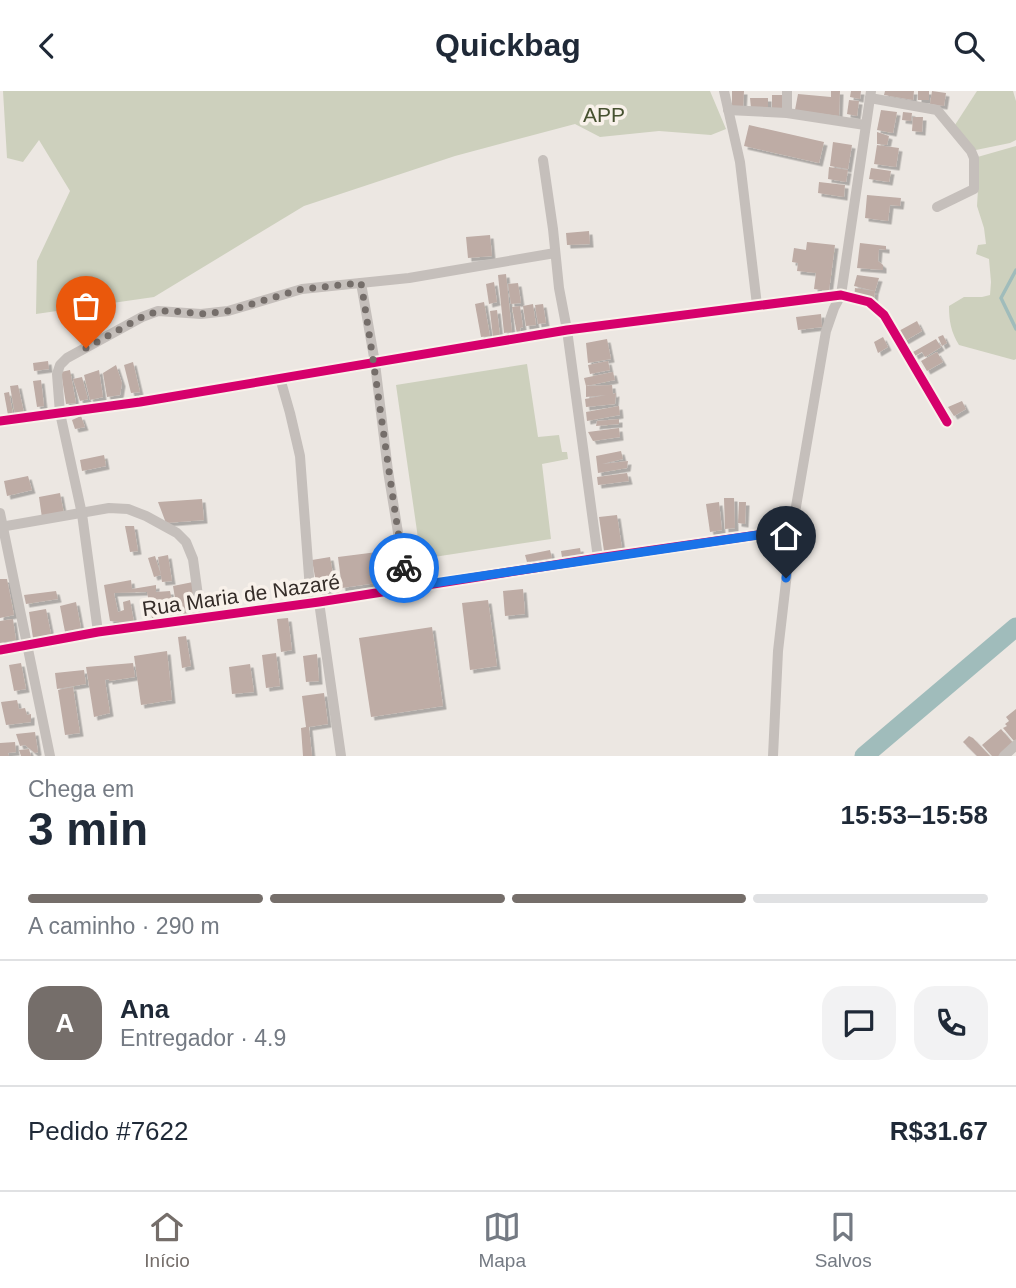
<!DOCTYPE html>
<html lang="pt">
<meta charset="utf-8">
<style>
body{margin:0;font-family:Arial,sans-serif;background:#f2f2f3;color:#1f2937;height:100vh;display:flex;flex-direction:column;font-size:26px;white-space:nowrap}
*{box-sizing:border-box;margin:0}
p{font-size:23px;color:#747a83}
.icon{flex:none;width:38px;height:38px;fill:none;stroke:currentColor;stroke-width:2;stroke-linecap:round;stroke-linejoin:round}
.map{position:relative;height:665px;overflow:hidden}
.sheet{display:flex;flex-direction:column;background:#fff;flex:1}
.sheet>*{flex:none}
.pin{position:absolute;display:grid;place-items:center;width:60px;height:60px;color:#fff;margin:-72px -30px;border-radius:50% 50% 50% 0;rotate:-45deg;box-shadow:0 0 7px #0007}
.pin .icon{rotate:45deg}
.courier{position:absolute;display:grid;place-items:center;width:70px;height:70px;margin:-35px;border:5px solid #1a73e8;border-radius:50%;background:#fff;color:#222;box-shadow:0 2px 9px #0007}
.overview em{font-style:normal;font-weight:700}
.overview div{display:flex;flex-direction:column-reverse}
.overview{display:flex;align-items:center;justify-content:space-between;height:119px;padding:0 28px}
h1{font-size:46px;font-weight:700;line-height:52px}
.bar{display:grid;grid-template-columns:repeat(4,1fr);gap:10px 7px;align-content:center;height:84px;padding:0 28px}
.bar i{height:9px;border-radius:5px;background:#e0e1e3}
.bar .selected{background:#756e6a}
.bar p{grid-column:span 4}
.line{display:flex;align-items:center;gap:18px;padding:0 28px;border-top:2px solid #e0e1e3}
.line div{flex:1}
.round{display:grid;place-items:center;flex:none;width:74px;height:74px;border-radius:21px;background:#f2f2f3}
header{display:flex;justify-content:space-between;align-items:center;height:91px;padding:0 28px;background:#fff;font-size:32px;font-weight:700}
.tab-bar{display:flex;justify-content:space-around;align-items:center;height:98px;border-top:2px solid #e0e1e3;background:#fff;font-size:19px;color:#747a83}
.tab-bar a{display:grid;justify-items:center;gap:4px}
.tab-bar .selected{color:#756e6a}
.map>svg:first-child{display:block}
.green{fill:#cdd0bd}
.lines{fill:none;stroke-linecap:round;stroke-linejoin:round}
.stream{stroke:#a0bcbb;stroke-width:3.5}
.river{stroke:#a0bcbb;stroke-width:19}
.building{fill:#beaca5;filter:url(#shadow)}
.minor{stroke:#c5bfbb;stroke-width:10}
.cycleway-casing{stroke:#f8f1ea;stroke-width:13}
.cycleway{stroke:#d6006c;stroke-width:9}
.done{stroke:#756e6a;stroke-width:7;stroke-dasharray:0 12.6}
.route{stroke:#1a73e8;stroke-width:9}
.labels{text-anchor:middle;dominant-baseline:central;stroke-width:7;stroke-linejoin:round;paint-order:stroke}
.park-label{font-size:21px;fill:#465130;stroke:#f8f1ea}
.street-label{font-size:21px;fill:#352d29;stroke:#f8f1ea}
</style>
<header><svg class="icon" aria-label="back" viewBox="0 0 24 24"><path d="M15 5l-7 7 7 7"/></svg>Quickbag<svg class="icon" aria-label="search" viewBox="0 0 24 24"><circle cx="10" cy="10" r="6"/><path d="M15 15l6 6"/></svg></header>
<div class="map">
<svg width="1016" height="665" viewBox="0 0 1016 665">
<defs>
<filter id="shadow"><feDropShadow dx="3.5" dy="3.5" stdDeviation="0" flood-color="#0004"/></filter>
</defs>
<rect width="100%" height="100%" fill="#ece7e2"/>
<!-- green -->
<g class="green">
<polygon points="3,0 710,0 726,38 711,44 659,40 600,46 575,33 455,65 304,115 154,206 36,223 37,170 70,100 39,49 23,71 7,67"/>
<polygon points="977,0 1013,0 1016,10 1016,49 1010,52 971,60 953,37"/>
<path d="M 1016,55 L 1016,268 L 1014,269 L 959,254 C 951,241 949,230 949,215 L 964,206 L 982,206 L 990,204 L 991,191 L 989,168 L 976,163 L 978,154 L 986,153 L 984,137 L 977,115 L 978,98 L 974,67 Z"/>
<polygon points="527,273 538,346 559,344 562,361 567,361 568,368 542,373 551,448 421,468 396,294"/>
</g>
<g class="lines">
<!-- stream -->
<polyline class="stream" points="1016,179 1001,207 1016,238"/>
<!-- river -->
<polyline class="river" points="864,665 1016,536"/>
</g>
<!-- building -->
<g class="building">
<polygon points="732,0 744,0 743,18 732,17"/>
<polygon points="831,0 840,0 839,25 795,19 798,3 831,6"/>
<polygon points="851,0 861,0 860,8 850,6"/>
<polygon points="885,0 914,0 913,9 884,4"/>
<rect x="918" y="0" width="11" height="9"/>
<polygon points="932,0 946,2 944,15 930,13"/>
<rect x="772" y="4" width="10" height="13"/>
<polygon points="750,7 768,7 768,17 751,17"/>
<polygon points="849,9 859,10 857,25 847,23"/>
<polygon points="881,19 897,21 893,42 877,39"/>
<polygon points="903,21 912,22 911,30 902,29"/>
<polygon points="913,26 923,26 922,41 912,40"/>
<polygon points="749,34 824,51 819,72 744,55"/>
<polygon points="877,41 889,45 887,54 877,53"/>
<polygon points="833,51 852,54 848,78 830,75"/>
<polygon points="877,54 899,57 896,76 874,73"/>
<polygon points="829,76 848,79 846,91 828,88"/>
<polygon points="871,77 891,80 889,91 869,88"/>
<polygon points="819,91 845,94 844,106 818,102"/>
<polygon points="867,104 901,107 900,115 890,114 888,130 865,127"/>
<polygon points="589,140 590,153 567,154 566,142"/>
<polygon points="490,144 492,165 468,167 466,146"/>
<polygon points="807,151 835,154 829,200 814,198 816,182 797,180 798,172 792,171 794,157 806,159"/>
<polygon points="860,152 886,155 886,159 879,158 878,170 883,174 883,179 857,177"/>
<polygon points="506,183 512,241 504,242 498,184"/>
<polygon points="857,184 879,187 875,200 854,195"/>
<polygon points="494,191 497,211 489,213 486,193"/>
<polygon points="518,192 521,212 511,213 508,193"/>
<polygon points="855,197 875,200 874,210 854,207"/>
<polygon points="484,211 490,245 481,246 475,213"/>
<polygon points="533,213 536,234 526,235 523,215"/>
<polygon points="543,213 546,232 538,233 535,214"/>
<polygon points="520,215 523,236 520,237 521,242 517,243 512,216"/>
<polygon points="497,219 500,245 493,246 490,220"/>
<polygon points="821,223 822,236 798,239 796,226"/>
<polygon points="917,230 922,240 903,251 897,241"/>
<polygon points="943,244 947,252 942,255 938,246"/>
<polygon points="883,246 888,256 878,262 874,251"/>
<polygon points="607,248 611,268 588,272 586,252"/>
<polygon points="936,248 941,256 925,266 922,261 915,265 913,261"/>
<polygon points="937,261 943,271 927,280 921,270"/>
<polygon points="48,270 49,278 34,280 33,272"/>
<polygon points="608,270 610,279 590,283 588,274"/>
<polygon points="133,271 140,301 131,302 124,274"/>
<polygon points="116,274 122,292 120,304 107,306 103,282"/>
<polygon points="70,279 76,312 66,313 61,281"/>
<polygon points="99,279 103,306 90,309 84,284"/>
<polygon points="613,281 615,289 586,295 584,287"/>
<polygon points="82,286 88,308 80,310 73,288"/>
<polygon points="41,289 44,315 37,316 33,290"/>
<polygon points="18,294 24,322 15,324 10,295"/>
<polygon points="612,294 613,303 616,302 615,313 586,316 585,308 606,304 586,306 586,295"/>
<polygon points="9,301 13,323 8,324 4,302"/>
<polygon points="962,310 966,318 954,325 948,316"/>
<polygon points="619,315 620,324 587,330 586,321"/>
<polygon points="81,325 85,336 75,338 72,329"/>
<polygon points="619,328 619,333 596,335 597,330"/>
<polygon points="619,337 620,346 593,350 588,341"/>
<polygon points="621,360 623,368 602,373 628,370 627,377 598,382 596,365"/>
<polygon points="104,364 106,375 82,380 80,369"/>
<polygon points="627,382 629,390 598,394 597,386"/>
<polygon points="28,385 32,399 7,405 4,390"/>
<polygon points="60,402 64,423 42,427 39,406"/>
<polygon points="724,407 734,407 735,437 725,438"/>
<polygon points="202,408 204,429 166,432 158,411"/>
<polygon points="719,411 722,439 710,441 706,413"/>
<polygon points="739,411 746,411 745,433 738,432"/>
<polygon points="617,424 622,457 604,460 599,426"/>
<polygon points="125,435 134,435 138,460 130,461"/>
<polygon points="580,457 581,463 562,466 561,460"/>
<polygon points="393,459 397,489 342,497 338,466"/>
<polygon points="550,459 552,467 527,471 525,464"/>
<polygon points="168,464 172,490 162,491 158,466"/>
<polygon points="155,465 161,484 154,486 148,467"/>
<polygon points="330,466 336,500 318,503 312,469"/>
<polygon points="0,488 7,488 14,524 0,527"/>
<polygon points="131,489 132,498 156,494 156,501 170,500 175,524 152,527 147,501 114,502 118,521 124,519 123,511 130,509 134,531 120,534 119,531 110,530 104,494"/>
<polygon points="193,491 198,522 178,525 173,495"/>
<polygon points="523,498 525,523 505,525 503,500"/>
<polygon points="56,500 58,508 26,513 24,504"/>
<polygon points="488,509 497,575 470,579 462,512"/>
<polygon points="76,511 81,537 65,541 60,515"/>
<polygon points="46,518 51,543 33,547 29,521"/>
<polygon points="288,527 292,559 281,561 277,528"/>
<polygon points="13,528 16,549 0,552 0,530"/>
<polygon points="432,536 443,615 371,626 359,547"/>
<polygon points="186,545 191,575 182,577 178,546"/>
<polygon points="167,560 172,609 141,614 134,565"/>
<polygon points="276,562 280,595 266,597 262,564"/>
<polygon points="317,563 319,590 306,591 303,565"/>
<polygon points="21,572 26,598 14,600 9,574"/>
<polygon points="133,572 135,586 109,590 109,588 105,589 110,622 94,626 86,576"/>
<polygon points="250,573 254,601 232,603 229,576"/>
<polygon points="84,579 86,593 57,598 55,582"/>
<polygon points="73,596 80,642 65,644 58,599"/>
<polygon points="324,602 328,633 309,636 312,665 303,665 301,637 306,636 302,605"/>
<polygon points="17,609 19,618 25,617 27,624 31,623 31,631 6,634 1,611"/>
<polygon points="1016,618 1016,648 1014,650 1003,637 1007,635 1005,633 1009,630 1006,626"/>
<polygon points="1001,638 1013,652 998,665 992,665 982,654"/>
<polygon points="35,641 38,661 35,662 25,654 20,655 16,643"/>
<polygon points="969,645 973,647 990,665 977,665 963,651"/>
<polygon points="15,651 16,661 8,662 9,665 0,665 0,652"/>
<polygon points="29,658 31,665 21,665 19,659"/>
</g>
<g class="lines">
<!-- minor -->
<g class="minor">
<polyline points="724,0 740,71 757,214"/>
<polyline points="870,7 937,19 971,60 974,67 974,98 937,116"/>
<polyline points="728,19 787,22 865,34"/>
<polyline points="787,22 787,0"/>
<polyline points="543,69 553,138 559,197 567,239 598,467"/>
<polyline points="361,192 375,272 388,380 407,497"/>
<polyline points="280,287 290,322 300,365 311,512"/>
<polyline points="0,330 140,311 567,239 841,204 869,211 884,224 947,331"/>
<polyline points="0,422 50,665"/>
<polyline points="0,436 109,417 128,418 146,425 177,442 186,451 193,468 201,527"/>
<polyline points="319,511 341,665"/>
<polyline points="98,541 82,423 60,322 57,283 60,274 67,267 142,226 158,220 201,223 228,220 302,198 409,187 555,162"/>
<polyline points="0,559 98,541 319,511 598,467 792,439"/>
<polyline points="773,665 778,560 792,439 826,240 834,217 841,204 871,0"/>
<polyline points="1004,665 1016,654"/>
</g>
<!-- cycleway casing -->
<g class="cycleway-casing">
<g id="cycleway">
<polyline points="0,330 140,311 567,239 841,204 869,211 884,224 947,331"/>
<polyline points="0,559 98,541 319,511 598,467 792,439"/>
</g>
</g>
<!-- cycleway -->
<use href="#cycleway" class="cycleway"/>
</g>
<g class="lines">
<!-- done -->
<path class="done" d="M 86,257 L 142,226 L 158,220 L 173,220 L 201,223 L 228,220 L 302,198 L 361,192 C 377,287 388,382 404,477"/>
<!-- route -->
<polyline class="route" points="404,477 407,496 792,439 786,487"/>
</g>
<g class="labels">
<!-- park labels -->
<g class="park-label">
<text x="604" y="23">APP</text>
</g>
<!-- street labels -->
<g class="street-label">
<text transform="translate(241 504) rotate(-8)">Rua Maria de Nazaré</text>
</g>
</g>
</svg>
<div class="pin" style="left:86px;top:257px;background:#ea580c"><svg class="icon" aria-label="bag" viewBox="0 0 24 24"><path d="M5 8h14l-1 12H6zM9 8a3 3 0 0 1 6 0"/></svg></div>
<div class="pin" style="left:786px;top:487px;background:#1f2937"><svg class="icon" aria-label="home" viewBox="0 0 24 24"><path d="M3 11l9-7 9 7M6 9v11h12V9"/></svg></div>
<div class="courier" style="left:404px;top:477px"><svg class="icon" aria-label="bike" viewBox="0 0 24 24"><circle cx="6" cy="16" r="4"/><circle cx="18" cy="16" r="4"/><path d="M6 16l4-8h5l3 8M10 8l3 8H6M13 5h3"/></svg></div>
</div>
<section class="sheet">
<div class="overview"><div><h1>3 min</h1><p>Chega em</p></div><em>15:53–15:58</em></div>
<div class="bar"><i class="selected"></i><i class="selected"></i><i class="selected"></i><i></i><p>A caminho · 290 m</p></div>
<div class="line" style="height:126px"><b class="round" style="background:#756e6a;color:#fff">A</b><div><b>Ana</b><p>Entregador · 4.9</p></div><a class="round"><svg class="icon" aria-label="chat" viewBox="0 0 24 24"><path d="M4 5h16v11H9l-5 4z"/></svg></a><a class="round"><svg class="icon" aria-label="phone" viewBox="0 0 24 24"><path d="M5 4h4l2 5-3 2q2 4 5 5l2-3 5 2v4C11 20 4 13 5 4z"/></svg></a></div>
<div class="line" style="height:91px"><div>Pedido #7622</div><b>R$31.67</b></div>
</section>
<nav class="tab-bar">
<a class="selected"><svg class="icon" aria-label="home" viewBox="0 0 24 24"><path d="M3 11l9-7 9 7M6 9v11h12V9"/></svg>Início</a>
<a><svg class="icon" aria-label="map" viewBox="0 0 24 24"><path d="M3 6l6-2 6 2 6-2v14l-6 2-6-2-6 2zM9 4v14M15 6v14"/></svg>Mapa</a>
<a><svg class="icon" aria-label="saved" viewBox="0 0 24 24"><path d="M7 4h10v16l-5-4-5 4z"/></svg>Salvos</a>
</nav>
